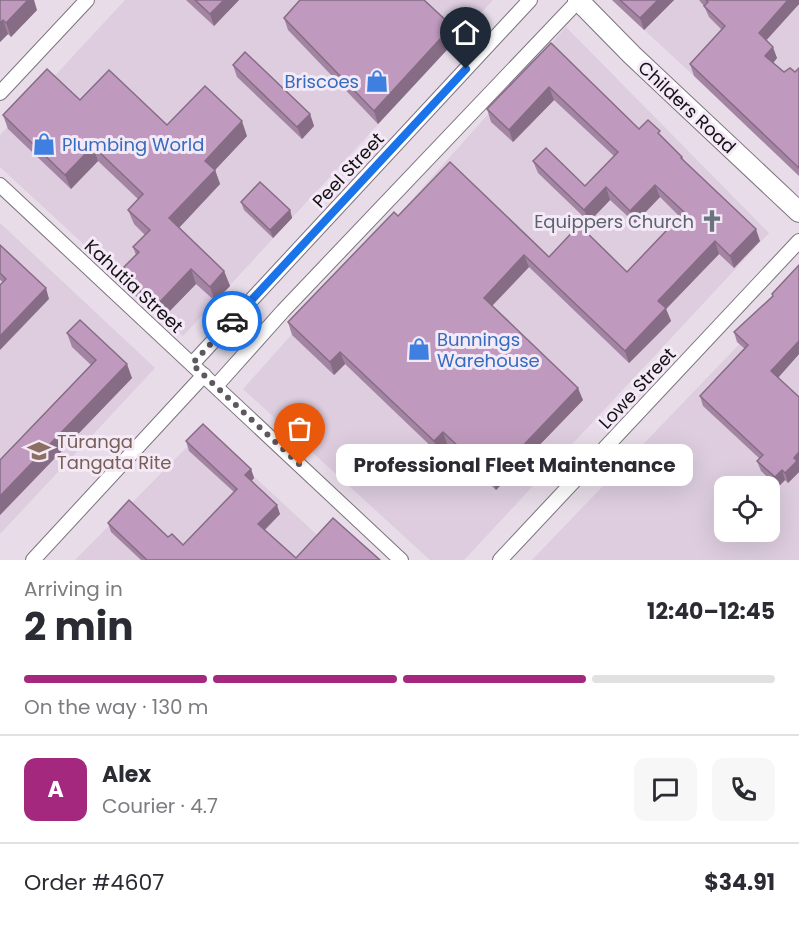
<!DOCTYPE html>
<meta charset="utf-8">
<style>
body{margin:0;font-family:Poppins,sans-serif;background:#f7f7f7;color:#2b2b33;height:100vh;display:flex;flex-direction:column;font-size:22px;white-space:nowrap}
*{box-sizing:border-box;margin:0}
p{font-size:20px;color:#7c7c81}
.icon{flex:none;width:33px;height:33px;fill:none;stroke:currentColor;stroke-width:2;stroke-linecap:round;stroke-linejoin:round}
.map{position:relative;height:560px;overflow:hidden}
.sheet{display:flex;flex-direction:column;background:#fff;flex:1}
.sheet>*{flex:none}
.buttons{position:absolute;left:714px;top:476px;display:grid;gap:12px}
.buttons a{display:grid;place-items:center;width:66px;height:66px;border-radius:12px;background:#fff;box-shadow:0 6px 24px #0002;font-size:30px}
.pin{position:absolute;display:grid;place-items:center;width:51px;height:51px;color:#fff;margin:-62px -26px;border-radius:50% 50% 50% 0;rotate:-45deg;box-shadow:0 0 6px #0007}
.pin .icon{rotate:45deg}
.courier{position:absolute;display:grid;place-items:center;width:60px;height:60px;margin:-30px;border:4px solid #1a73e8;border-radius:50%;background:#fff;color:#222;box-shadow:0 2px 8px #0007}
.bubble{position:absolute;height:42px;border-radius:12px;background:#fff;box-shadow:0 6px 24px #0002;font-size:20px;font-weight:700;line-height:42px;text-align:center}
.summary em{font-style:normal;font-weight:700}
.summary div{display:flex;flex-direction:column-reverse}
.summary{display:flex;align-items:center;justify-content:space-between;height:102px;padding:0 24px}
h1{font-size:39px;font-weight:700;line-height:45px}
.bar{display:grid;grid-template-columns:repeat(4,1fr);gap:9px 6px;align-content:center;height:72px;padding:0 24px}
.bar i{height:8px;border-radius:4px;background:#e1e1e2}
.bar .on{background:#a4297e}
.bar p{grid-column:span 4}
.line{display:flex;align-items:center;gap:15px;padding:0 24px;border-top:2px solid #e1e1e2}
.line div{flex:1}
.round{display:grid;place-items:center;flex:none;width:63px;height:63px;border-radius:12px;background:#f7f7f7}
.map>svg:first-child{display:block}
.built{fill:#ddcddf;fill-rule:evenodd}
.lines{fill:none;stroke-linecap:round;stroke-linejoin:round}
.street-casing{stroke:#7c737e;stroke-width:16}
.secondary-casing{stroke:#7c737e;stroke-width:22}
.street{stroke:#fff;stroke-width:14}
.secondary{stroke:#fff;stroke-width:20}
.wall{fill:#a484a3}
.shaded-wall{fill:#866c85}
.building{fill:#bf9abe;stroke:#866c85;stroke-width:1.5}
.done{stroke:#5e585f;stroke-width:6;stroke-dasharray:0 10.8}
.route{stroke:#1a73e8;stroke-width:8}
.labels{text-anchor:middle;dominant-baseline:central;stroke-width:6;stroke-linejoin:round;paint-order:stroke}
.shop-label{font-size:18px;fill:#366cbe;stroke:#f4e9f6;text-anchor:start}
.street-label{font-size:18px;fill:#151115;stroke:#f4e9f6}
.worship-label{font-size:18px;fill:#5b616d;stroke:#f4e9f6;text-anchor:end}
.education-label{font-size:18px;fill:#785e54;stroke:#f4e9f6;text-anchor:start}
</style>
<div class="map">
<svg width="799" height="560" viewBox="0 0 799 560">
<rect width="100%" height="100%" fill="#e7dce8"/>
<!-- built -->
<g class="built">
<polygon points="125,0 493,0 183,336 0,167 0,135"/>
<polygon points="612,0 799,0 799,176 694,76"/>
<polygon points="566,27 769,233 464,560 430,560 243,389"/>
<polygon points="0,223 155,368 0,534"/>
<path d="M 799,282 L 799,560 L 532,560 ZM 724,486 L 770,486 L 770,531 L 724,531 Z"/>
<polygon points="204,430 344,560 75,560"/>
</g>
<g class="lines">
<!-- street casing -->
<g class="street-casing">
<g id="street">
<polyline points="0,93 87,0"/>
<polyline points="0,185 401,560"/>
<polyline points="192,364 530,0"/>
<polyline points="216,386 283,311 579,0"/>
<polyline points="33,560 204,375"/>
<polyline points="500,560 799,241"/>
</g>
</g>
<!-- secondary casing -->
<g class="secondary-casing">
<polyline id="secondary" points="578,0 632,55 799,212"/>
</g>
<!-- street -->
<use href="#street" class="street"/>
<!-- secondary -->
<use href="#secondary" class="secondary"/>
</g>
<!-- wall -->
<g class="wall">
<polygon points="0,0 37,10 11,37 8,34 0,42"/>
<polygon points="186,0 239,0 214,26"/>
<polygon points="612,0 674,0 644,30"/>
<polygon points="699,0 799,0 799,4 766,40 777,58 773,63 784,72 795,72 799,68 799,176 694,76 690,64 722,30 709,17 704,6"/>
<polygon points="284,18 457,39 378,124 288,30"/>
<polygon points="551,43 639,129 662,138 682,157 684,161 760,241 734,268 719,254 666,309 671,321 629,363 529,267 492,306 583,400 496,490 447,444 439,454 345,364 334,375 292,335 288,322 398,216 549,257 627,272 680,217 660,197 635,223 610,200 589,222 538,173 533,161 585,186 614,156 554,100 513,142 491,122 487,109"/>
<polygon points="233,65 310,114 314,126 302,139 237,77"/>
<polygon points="80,100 167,125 247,136 215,170 220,184 179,228 224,271 230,286 215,301 196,284 161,320 125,286 120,271 136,255 133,247 145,235 134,224 128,210 138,199 98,161 71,189 8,129 3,115"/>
<polygon points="241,202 290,210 292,218 273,238 244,210"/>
<polygon points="0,245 49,299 3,282 0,280"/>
<polygon points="799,265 799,354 778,378 799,397 799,472 788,483 785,480 778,487 761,471 757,461 760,459 703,406 700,396 745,349 737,342 734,332 773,297 772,294"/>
<polygon points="67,333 132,378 0,515 0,460 91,365 72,347"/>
<polygon points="186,441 251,469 254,478 251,481 280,514 265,530 296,558 380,560 141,560 111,532 108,523 168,537 183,545 234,492 189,451"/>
</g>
<!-- shaded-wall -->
<g class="shaded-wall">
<polygon points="28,0 34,0 37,10 11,37 6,23"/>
<polygon points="224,0 239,0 214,26 210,14"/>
<polygon points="658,0 674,0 644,30 640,18"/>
<polygon points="788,0 799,0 799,4 763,44 759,33"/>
<polygon points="3,20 8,34 0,42 0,23"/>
<polygon points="452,26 457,39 378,124 374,111"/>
<polygon points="773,47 777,58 769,68 765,56"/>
<polygon points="549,87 554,100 513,142 509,130"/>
<polygon points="310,114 314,126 302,139 297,127"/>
<polygon points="242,121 247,136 215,170 220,184 174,233 169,218 205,161"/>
<polygon points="93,146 98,161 71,189 65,175"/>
<polygon points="655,185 660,197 635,223 630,211"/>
<polygon points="606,187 610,200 589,222 584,210"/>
<polygon points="290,210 292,218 273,238 270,230"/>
<polygon points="756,229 760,241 734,268 730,256"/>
<polygon points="715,241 719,254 666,309 671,321 629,363 625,351 658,301"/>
<polygon points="524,255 529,267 488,310 484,298"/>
<polygon points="191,269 196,284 161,320 156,306"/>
<polygon points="224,271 230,286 215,301 210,287"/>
<polygon points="46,288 49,299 0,350 0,336"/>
<polygon points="799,341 799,354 775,381 771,371"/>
<polygon points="340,352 345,364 334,375 330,362"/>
<polygon points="127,364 132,378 0,515 0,496"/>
<polygon points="578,388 583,400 496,490 492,478"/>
<polygon points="443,432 447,444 439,454 434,441"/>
<polygon points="799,452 799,472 788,483 785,473 794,458"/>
<polygon points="251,469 254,478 249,484 245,475"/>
<polygon points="782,470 785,480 778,487 775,477"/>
<polygon points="277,505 280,514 261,533 258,524"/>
</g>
<!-- building -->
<g class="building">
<polygon points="0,0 28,0 6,23 3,20 0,23"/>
<polygon points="195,0 224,0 210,14"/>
<polygon points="300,0 424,0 452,26 374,111 284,18"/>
<polygon points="620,0 658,0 640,18"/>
<polygon points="706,0 788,0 759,33 773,47 765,56 784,72 790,68 795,72 799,68 799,168 690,64 725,26 704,6 708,2"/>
<polygon points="551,43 639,129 648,120 660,131 658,133 682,157 681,158 756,229 730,256 715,241 658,301 666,308 625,351 524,255 484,298 578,388 492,478 443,432 434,441 340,352 330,362 288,322 394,212 398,216 450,162 549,257 579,225 627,272 684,212 655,185 630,211 606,187 584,210 533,161 546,148 585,186 618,152 549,87 509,130 487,109"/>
<polygon points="245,52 310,114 297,127 233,65"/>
<polygon points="47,69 80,100 109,70 167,125 205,86 242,121 205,161 215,170 169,218 224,271 210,287 191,269 156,306 120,271 139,252 133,247 150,230 128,210 143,194 93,146 65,175 3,115"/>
<polygon points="260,182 290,210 270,230 241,202"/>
<polygon points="0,245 46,288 0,336 0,285 6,279 0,273"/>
<polygon points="799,265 799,341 771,371 799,397 799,452 794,458 797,461 785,473 782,470 775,477 757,461 763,455 700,396 748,345 734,332 773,296 772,294"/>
<polygon points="80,320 127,364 0,496 0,460 96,360 67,333"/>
<polygon points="203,424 251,469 245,475 277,505 258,524 296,558 333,518 380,560 147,560 108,523 129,500 168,537 172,534 183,545 237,489 186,441"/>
</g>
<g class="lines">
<!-- done -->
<polyline class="done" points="232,321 192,364 300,465"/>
<!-- route -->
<polyline class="route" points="232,321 466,69"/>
</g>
<!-- icons -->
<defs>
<g id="shop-bare" transform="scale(1.8)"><path d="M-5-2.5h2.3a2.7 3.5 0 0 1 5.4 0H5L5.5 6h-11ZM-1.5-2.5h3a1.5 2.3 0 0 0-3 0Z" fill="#3f7fe0" stroke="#f4e9f6" stroke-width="2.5" paint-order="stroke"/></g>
<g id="church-bare" transform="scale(1.8)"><path d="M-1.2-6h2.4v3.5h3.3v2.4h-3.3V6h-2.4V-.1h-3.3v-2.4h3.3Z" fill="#6b7280" stroke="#f4e9f6" stroke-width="2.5" paint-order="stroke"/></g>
<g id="school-bare" transform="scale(1.8)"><path d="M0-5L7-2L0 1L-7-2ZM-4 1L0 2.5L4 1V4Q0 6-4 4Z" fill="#8d6e63" stroke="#f4e9f6" stroke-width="2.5" paint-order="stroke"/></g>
</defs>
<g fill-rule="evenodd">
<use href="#shop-bare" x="377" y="81"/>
<use href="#shop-bare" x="44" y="144"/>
<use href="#church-bare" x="712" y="221"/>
<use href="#shop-bare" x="419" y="349"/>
<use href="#school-bare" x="39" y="451"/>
</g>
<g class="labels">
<!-- shop labels -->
<g class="shop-label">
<text x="359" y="81" text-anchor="end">Briscoes</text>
<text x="62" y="144">Plumbing World</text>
<text x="437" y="339">Bunnings<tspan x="437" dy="21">Warehouse</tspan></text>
</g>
<!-- street labels -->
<g class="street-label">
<text transform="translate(687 107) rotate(43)">Childers Road</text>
<text transform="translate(348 170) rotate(-47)">Peel Street</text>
<text transform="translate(134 286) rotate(43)">Kahutia Street</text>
<text transform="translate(637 388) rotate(-47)">Lowe Street</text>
</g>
<!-- worship labels -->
<g class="worship-label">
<text x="694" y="221">Equippers Church</text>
</g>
<!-- education labels -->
<g class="education-label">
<text x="57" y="441">Tūranga<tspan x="57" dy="21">Tangata Rite</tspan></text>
</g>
</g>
</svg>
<div class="buttons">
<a><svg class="icon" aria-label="locate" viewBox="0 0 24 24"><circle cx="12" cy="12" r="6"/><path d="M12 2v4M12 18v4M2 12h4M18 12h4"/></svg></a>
</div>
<div class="pin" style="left:300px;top:465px;background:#ea580c"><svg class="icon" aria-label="bag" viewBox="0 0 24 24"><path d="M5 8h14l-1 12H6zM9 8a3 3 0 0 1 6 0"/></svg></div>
<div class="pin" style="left:466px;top:69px;background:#1f2937"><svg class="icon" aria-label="home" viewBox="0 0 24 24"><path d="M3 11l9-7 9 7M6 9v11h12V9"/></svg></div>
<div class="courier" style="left:232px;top:321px"><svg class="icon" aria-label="car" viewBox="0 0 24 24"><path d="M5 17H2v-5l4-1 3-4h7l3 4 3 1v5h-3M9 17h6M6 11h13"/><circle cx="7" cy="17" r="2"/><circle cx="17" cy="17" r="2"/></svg></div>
<div class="bubble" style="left:336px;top:444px;width:357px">Professional Fleet Maintenance</div>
</div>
<section class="sheet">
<div class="summary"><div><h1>2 min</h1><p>Arriving in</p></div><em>12:40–12:45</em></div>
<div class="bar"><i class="on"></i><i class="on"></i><i class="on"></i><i></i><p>On the way · 130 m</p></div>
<div class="line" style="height:108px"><b class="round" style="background:#a4297e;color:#fff">A</b><div><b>Alex</b><p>Courier · 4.7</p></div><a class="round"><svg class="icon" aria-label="chat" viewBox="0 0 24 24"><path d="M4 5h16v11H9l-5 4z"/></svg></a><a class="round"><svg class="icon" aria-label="phone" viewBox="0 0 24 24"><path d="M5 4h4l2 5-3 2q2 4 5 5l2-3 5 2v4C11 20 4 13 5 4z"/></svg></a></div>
<div class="line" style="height:78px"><div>Order #4607</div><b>$34.91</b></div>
</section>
